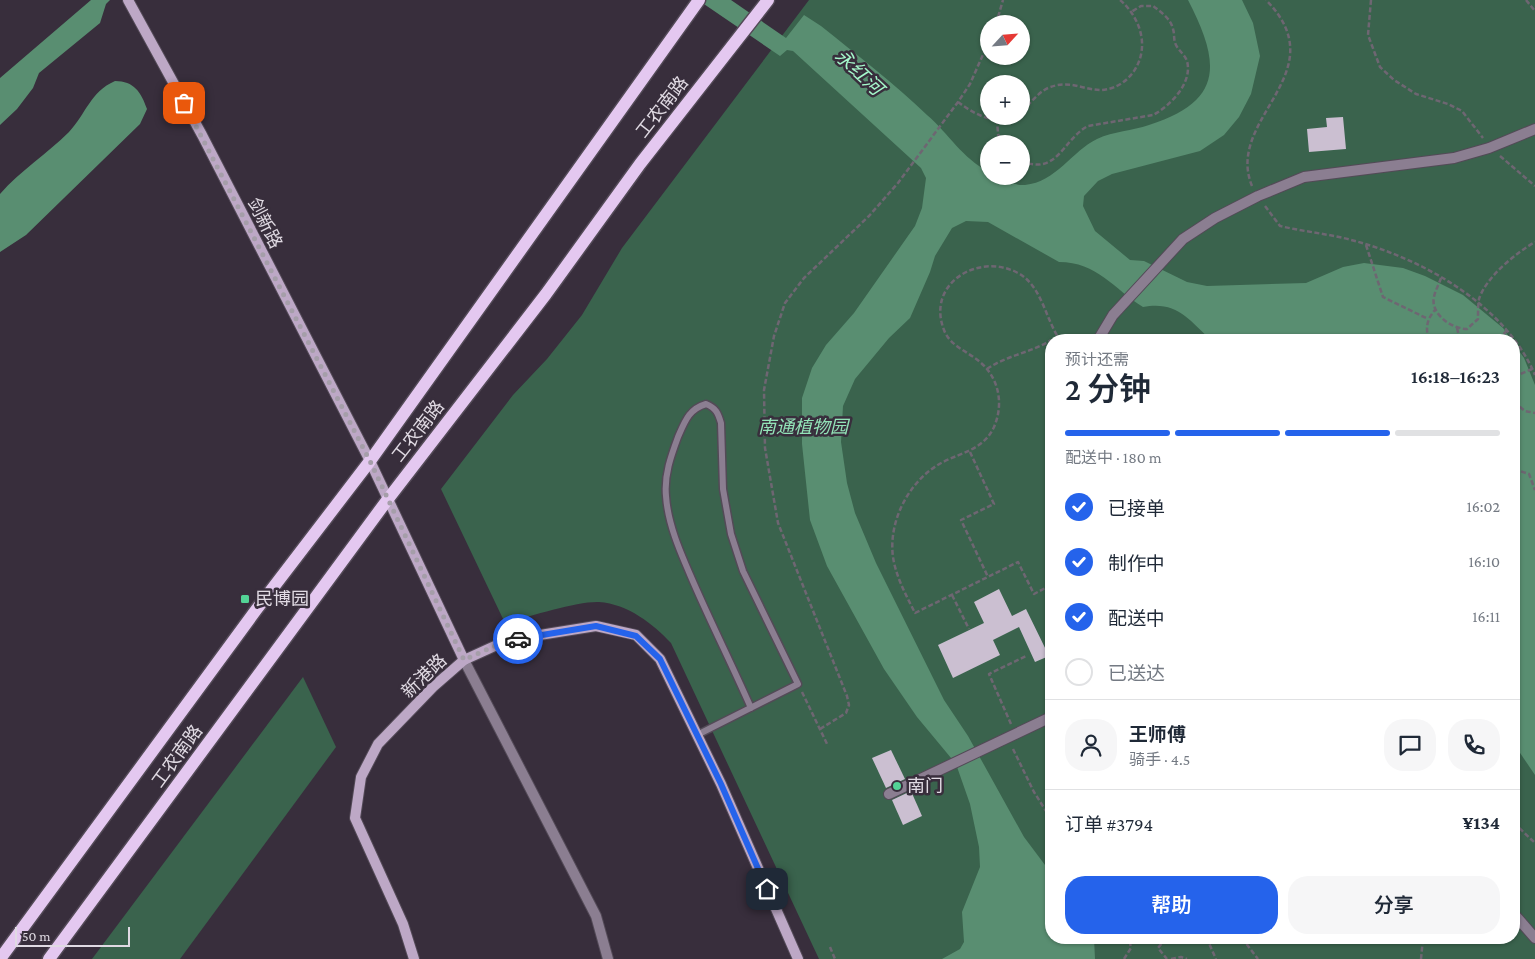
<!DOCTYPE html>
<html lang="zh">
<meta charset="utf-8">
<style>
body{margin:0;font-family:"Crimson Pro","Noto Sans SC",serif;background:#f6f6f7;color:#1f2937;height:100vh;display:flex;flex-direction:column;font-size:19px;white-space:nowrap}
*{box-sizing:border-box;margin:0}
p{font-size:16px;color:#747a83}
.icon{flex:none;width:28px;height:28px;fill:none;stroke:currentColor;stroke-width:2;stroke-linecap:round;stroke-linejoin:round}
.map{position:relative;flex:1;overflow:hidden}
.sheet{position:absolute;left:1045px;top:334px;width:475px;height:610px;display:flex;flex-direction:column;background:#fff;border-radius:20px;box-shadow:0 1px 4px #0004}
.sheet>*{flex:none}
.needle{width:32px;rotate:64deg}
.controls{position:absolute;left:980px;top:15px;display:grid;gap:10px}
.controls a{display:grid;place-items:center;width:50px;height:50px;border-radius:50%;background:#fff;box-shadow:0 1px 4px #0004;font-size:25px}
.scale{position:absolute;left:15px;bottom:12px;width:115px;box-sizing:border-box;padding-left:5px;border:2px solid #e0dae3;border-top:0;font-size:14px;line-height:18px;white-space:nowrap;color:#e0dae3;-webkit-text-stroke:4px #382e3c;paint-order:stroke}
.pin{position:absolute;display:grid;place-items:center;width:42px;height:42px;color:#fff;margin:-21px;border-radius:10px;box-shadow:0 2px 8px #0006}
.courier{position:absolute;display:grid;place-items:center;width:50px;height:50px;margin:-25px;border:4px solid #2563eb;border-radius:50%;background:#fff;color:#222;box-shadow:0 1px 6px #0007}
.overview em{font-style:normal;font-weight:600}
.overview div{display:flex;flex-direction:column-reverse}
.overview{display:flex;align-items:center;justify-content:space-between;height:85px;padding:0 20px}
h1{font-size:32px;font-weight:600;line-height:38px}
.bar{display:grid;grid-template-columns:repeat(4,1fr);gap:8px 5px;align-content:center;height:60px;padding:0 20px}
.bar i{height:6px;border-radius:4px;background:#e0e1e3}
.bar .current{background:#2563eb}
.bar p{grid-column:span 4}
.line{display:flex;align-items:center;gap:12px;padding:0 20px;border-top:1px solid #e0e1e3}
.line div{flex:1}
.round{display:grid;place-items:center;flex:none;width:52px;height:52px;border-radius:20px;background:#f6f6f7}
ol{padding:0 20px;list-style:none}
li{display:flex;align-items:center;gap:15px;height:55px}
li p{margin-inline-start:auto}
li .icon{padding:5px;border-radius:50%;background:#2563eb;color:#fff;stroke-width:4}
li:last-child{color:#747a83}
li i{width:28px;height:28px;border:2px solid #e0e1e3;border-radius:50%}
.cta{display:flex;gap:10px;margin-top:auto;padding:10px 20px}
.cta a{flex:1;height:58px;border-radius:20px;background:#2563eb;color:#fff;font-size:20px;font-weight:600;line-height:58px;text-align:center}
.cta a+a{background:#f6f6f7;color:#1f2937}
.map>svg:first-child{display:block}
.green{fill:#3a634d;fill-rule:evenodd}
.water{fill:#598e71}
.building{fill:#cbbfd1}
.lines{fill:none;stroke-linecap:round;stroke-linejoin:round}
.lane-casing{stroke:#534a57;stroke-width:9}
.street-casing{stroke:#534a57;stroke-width:12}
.secondary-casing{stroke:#534a57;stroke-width:12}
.primary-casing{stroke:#534a57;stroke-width:15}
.path{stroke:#6e6672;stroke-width:2.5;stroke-dasharray:5 2.5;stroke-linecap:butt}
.lane{stroke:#8b7e91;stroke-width:6}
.street{stroke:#8b7e91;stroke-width:10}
.secondary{stroke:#bda8c6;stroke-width:10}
.primary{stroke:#e4c8f0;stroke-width:12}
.done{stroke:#a59ea9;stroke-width:5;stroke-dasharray:0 9}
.route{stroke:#2563eb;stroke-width:6}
.poi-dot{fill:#53d396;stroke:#382e3c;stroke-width:2}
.labels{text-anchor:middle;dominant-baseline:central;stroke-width:5;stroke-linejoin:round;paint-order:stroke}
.street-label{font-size:18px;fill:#e0dae3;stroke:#382e3c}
.park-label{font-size:18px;font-style:italic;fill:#93e4b8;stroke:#382e3c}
.poi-label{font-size:18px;fill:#e0dae3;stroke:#382e3c;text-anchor:start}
.water-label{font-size:19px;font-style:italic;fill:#a5f8cb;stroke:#382e3c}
</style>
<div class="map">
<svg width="1535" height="959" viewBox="0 0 1535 959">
<rect width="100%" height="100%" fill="#382e3c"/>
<!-- green -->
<g class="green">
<path d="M 809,0 L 1535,0 L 1535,959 L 819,959 L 671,643 C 653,624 628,604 599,602 C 577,601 528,617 505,623 L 441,489 L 513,395 L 547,359 L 582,315 L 622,248 ZM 989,24 L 1021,24 L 1021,56 L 989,56 ZM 989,84 L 1021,84 L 1021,116 L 989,116 ZM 989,144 L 1021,144 L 1021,176 L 989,176 ZM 1051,340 L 1514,340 L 1514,938 L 1051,938 Z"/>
<polygon points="303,677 336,747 180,959 92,959"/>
</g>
<!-- water -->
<g class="water">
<polygon points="91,0 110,0 106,4 100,23 39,73 33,88 17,109 0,125 0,78"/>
<path d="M 698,0 L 731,0 L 786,38 L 804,15 L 821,26 C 857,55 894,83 927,115 C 949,134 962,158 989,172 L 989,176 C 1002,176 1011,186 1025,185 C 1056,182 1072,151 1097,139 C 1114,131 1132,131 1149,125 C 1225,101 1220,62 1188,0 L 1242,0 L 1253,23 L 1260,56 L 1251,94 L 1239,117 L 1224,135 L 1200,151 L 1112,174 L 1098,181 L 1084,196 L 1083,206 L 1095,231 L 1130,260 L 1144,261 L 1187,282 L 1207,286 L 1306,283 L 1343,267 L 1364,263 L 1403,268 L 1425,276 L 1463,295 L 1503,328 L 1511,340 L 1211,340 C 1188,319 1177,301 1143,307 C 1114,289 1097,262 1059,262 L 988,222 L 966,221 L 952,228 L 935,256 L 930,272 L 910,318 L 889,338 L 855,379 L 843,406 L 841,442 L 847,483 L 855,513 L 876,563 L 944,700 L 968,736 L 1024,837 L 1051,873 L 1051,938 L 1094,938 L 1095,959 L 942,959 L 960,949 L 964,942 L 962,912 L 980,867 L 979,847 L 970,804 L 956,764 L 917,717 L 884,669 L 827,566 L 810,520 L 802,444 L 802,398 L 812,368 L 826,345 L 854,313 L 915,226 L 922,208 L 926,178 L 921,168 L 793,51 L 787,50 L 780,56 Z"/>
<path d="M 115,81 C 134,81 141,92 147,109 L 140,124 L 26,235 L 0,252 L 0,194 C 21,170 47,154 69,132 C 86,114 90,92 115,81 Z"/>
<polygon points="1514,344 1524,358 1535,385 1535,775 1514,744"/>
</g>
<!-- building -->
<g class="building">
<polygon points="1343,117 1346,149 1309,152 1307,129 1327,127 1326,118"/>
<polygon points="999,589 1012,616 1026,609 1049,656 1035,662 1019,627 993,640 1000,655 953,678 938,645 984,623 974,602"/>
<polygon points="891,750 905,779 886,788 872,758"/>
<polygon points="911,791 922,816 903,825 892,800"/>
</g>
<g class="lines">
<!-- lane casing -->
<g class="lane-casing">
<path id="lane" d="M 697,735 L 798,684 L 743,571 L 731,534 L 723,489 L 721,423 C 718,413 716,408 706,404 C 689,409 685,421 678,437 C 671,456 664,475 666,496 C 668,527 683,558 695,586 C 713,627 733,667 751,708"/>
</g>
<!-- street casing -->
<g class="street-casing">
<g id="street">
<polyline points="1098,340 1113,315 1183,239 1215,218 1258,196 1304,177 1454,158 1489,148 1535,129"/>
<polyline points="464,660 596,916 608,959"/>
<polyline points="889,794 1051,717"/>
<polyline points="1514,914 1535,938"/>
</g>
</g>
<!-- secondary casing -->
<g class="secondary-casing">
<g id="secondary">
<polyline points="128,0 202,135 370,461 464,660"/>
<polyline points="414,959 403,924 355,818 361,777 378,744 433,687 464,660 508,640 596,626 636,635 660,659 721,784 798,959"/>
</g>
</g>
<!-- primary casing -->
<g class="primary-casing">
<g id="primary">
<polyline points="0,959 256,610 370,461 699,0"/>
<polyline points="49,959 388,499 546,294 640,164 768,0"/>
</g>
</g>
<!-- path -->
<g class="path">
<polyline points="1371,0 1368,35 1380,67 1394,80 1416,94 1448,104 1462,111 1483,138"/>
<polyline points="1526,0 1535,11"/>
<polyline points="996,24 1003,0"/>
<path d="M 958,102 C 973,113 992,125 1011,116"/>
<path d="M 1021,110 C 1031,104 1037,93 1048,88 C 1069,79 1083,90 1101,90 C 1124,89 1141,69 1142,47 C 1143,29 1133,11 1120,0"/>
<polyline points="997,119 998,134 1002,144"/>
<polyline points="1500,156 1535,186"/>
<path d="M 1021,161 C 1058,176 1062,140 1088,126 L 1153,115 C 1170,106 1193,83 1187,61 C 1185,55 1179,51 1176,45 C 1173,39 1175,35 1173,29 C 1171,19 1161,12 1153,6 L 1141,6 L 1131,12"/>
<path d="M 1252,186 C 1224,118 1338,73 1266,0"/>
<path d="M 1265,206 L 1280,226 C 1305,232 1331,234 1355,241 C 1425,260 1506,306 1535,375"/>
<polyline points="1366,245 1383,297 1428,319"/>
<path d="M 1441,278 C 1439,284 1435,291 1434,297 C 1430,314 1452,329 1467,329 L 1478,319 C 1478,313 1478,305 1479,299 C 1486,277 1516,253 1535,242"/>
<polyline points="1457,328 1460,340"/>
<path d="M 1429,340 C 1425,328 1427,319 1435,310"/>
<polyline points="1499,340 1507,330"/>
<path d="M 987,369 C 1007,355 1031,353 1051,340"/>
<polyline points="1514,377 1532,369"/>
<polyline points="1514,402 1525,411 1535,413"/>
<polyline points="970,452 994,504 961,520 988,577"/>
<polyline points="1514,469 1529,474 1535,490"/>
<path d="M 1051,585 L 1034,594 L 1018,562 L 915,613 C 906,595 896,577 893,557 C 888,520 910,479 943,462 C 963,452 984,449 994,427 C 1004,404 999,378 980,362 C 967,351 950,346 944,330 C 926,284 977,253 1016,272 C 1042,284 1045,319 1060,340"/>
<polyline points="952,595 969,629"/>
<polyline points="802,692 828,746"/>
<polyline points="1011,724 989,674 1026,656"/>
<polyline points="820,729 846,713 849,705 847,696 778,523 765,448 764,390 774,336 785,303 804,278 869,216 898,183 958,102 970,84 989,41"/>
<polyline points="1013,749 1034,792 1051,819"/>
<polyline points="1514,823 1535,843"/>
<polyline points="1166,938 1158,948 1167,959"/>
<polyline points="1210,938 1208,941 1216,959"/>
<polyline points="1242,938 1258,959"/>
<polyline points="830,947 835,959"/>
<polyline points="1124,959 1131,948 1129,938"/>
<polyline points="1171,959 1181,957 1187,959"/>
<polyline points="1421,959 1423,938"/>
</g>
<!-- lane -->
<use href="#lane" class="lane"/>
<!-- street -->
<use href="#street" class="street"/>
<!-- secondary -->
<use href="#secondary" class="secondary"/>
<!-- primary -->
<use href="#primary" class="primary"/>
</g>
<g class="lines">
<!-- done -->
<polyline class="done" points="184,103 370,461 464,660 508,640 518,639"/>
<!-- route -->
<polyline class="route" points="518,639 596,626 636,636 660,659 721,784 767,889"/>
</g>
<!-- markers -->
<g class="poi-dot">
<rect x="240" y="594" width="10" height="10" rx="2.5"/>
<circle cx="897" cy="786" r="5"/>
</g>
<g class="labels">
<!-- street labels -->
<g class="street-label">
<text transform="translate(662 107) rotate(-52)">工农南路</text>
<text transform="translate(265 223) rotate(63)">剑新路</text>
<text transform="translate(418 431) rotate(-52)">工农南路</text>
<text transform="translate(424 676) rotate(-44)">新港路</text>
<text transform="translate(177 756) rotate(-54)">工农南路</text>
</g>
<!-- park labels -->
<g class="park-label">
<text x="803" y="427">南通植物园</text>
</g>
<!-- poi labels -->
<g class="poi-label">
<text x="255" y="599">民博园</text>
<text x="907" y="786">南门</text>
</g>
<!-- water labels -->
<g class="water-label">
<text transform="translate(859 72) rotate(43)">永红河</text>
</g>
</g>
</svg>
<div class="controls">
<a><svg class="needle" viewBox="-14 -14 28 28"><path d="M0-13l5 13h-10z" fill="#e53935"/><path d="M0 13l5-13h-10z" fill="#747a83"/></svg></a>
<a>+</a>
<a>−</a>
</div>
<div class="scale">50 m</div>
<div class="pin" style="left:184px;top:103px;background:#ea580c"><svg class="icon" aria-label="bag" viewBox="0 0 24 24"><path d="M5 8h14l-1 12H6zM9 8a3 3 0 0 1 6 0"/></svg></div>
<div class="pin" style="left:767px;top:889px;background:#1f2937"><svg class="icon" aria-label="home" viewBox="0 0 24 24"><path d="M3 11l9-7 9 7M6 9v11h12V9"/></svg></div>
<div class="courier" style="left:518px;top:639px"><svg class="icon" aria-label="car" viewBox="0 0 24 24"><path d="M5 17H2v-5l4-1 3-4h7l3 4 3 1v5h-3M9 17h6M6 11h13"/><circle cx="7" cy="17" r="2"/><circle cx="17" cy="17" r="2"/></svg></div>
<section class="sheet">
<div class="overview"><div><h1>2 分钟</h1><p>预计还需</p></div><em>16:18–16:23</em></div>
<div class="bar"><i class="current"></i><i class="current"></i><i class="current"></i><i></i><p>配送中 · 180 m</p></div>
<ol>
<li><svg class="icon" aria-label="check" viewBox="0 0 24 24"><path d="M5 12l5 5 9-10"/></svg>已接单<p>16:02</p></li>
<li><svg class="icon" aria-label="check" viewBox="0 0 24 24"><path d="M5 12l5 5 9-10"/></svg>制作中<p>16:10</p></li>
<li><svg class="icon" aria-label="check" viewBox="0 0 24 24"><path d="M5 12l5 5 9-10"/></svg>配送中<p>16:11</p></li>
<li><i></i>已送达</li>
</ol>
<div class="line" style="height:90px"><a class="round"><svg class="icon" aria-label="person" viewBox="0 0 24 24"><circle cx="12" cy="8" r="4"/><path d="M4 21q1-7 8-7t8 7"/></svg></a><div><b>王师傅</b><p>骑手 · 4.5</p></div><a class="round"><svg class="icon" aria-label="chat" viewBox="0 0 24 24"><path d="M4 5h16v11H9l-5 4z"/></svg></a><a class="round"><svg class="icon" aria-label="phone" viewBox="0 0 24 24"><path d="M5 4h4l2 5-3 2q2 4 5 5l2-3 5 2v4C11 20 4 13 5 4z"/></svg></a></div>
<div class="line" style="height:65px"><div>订单 #3794</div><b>¥134</b></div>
<div class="cta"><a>帮助</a><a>分享</a></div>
</section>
</div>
